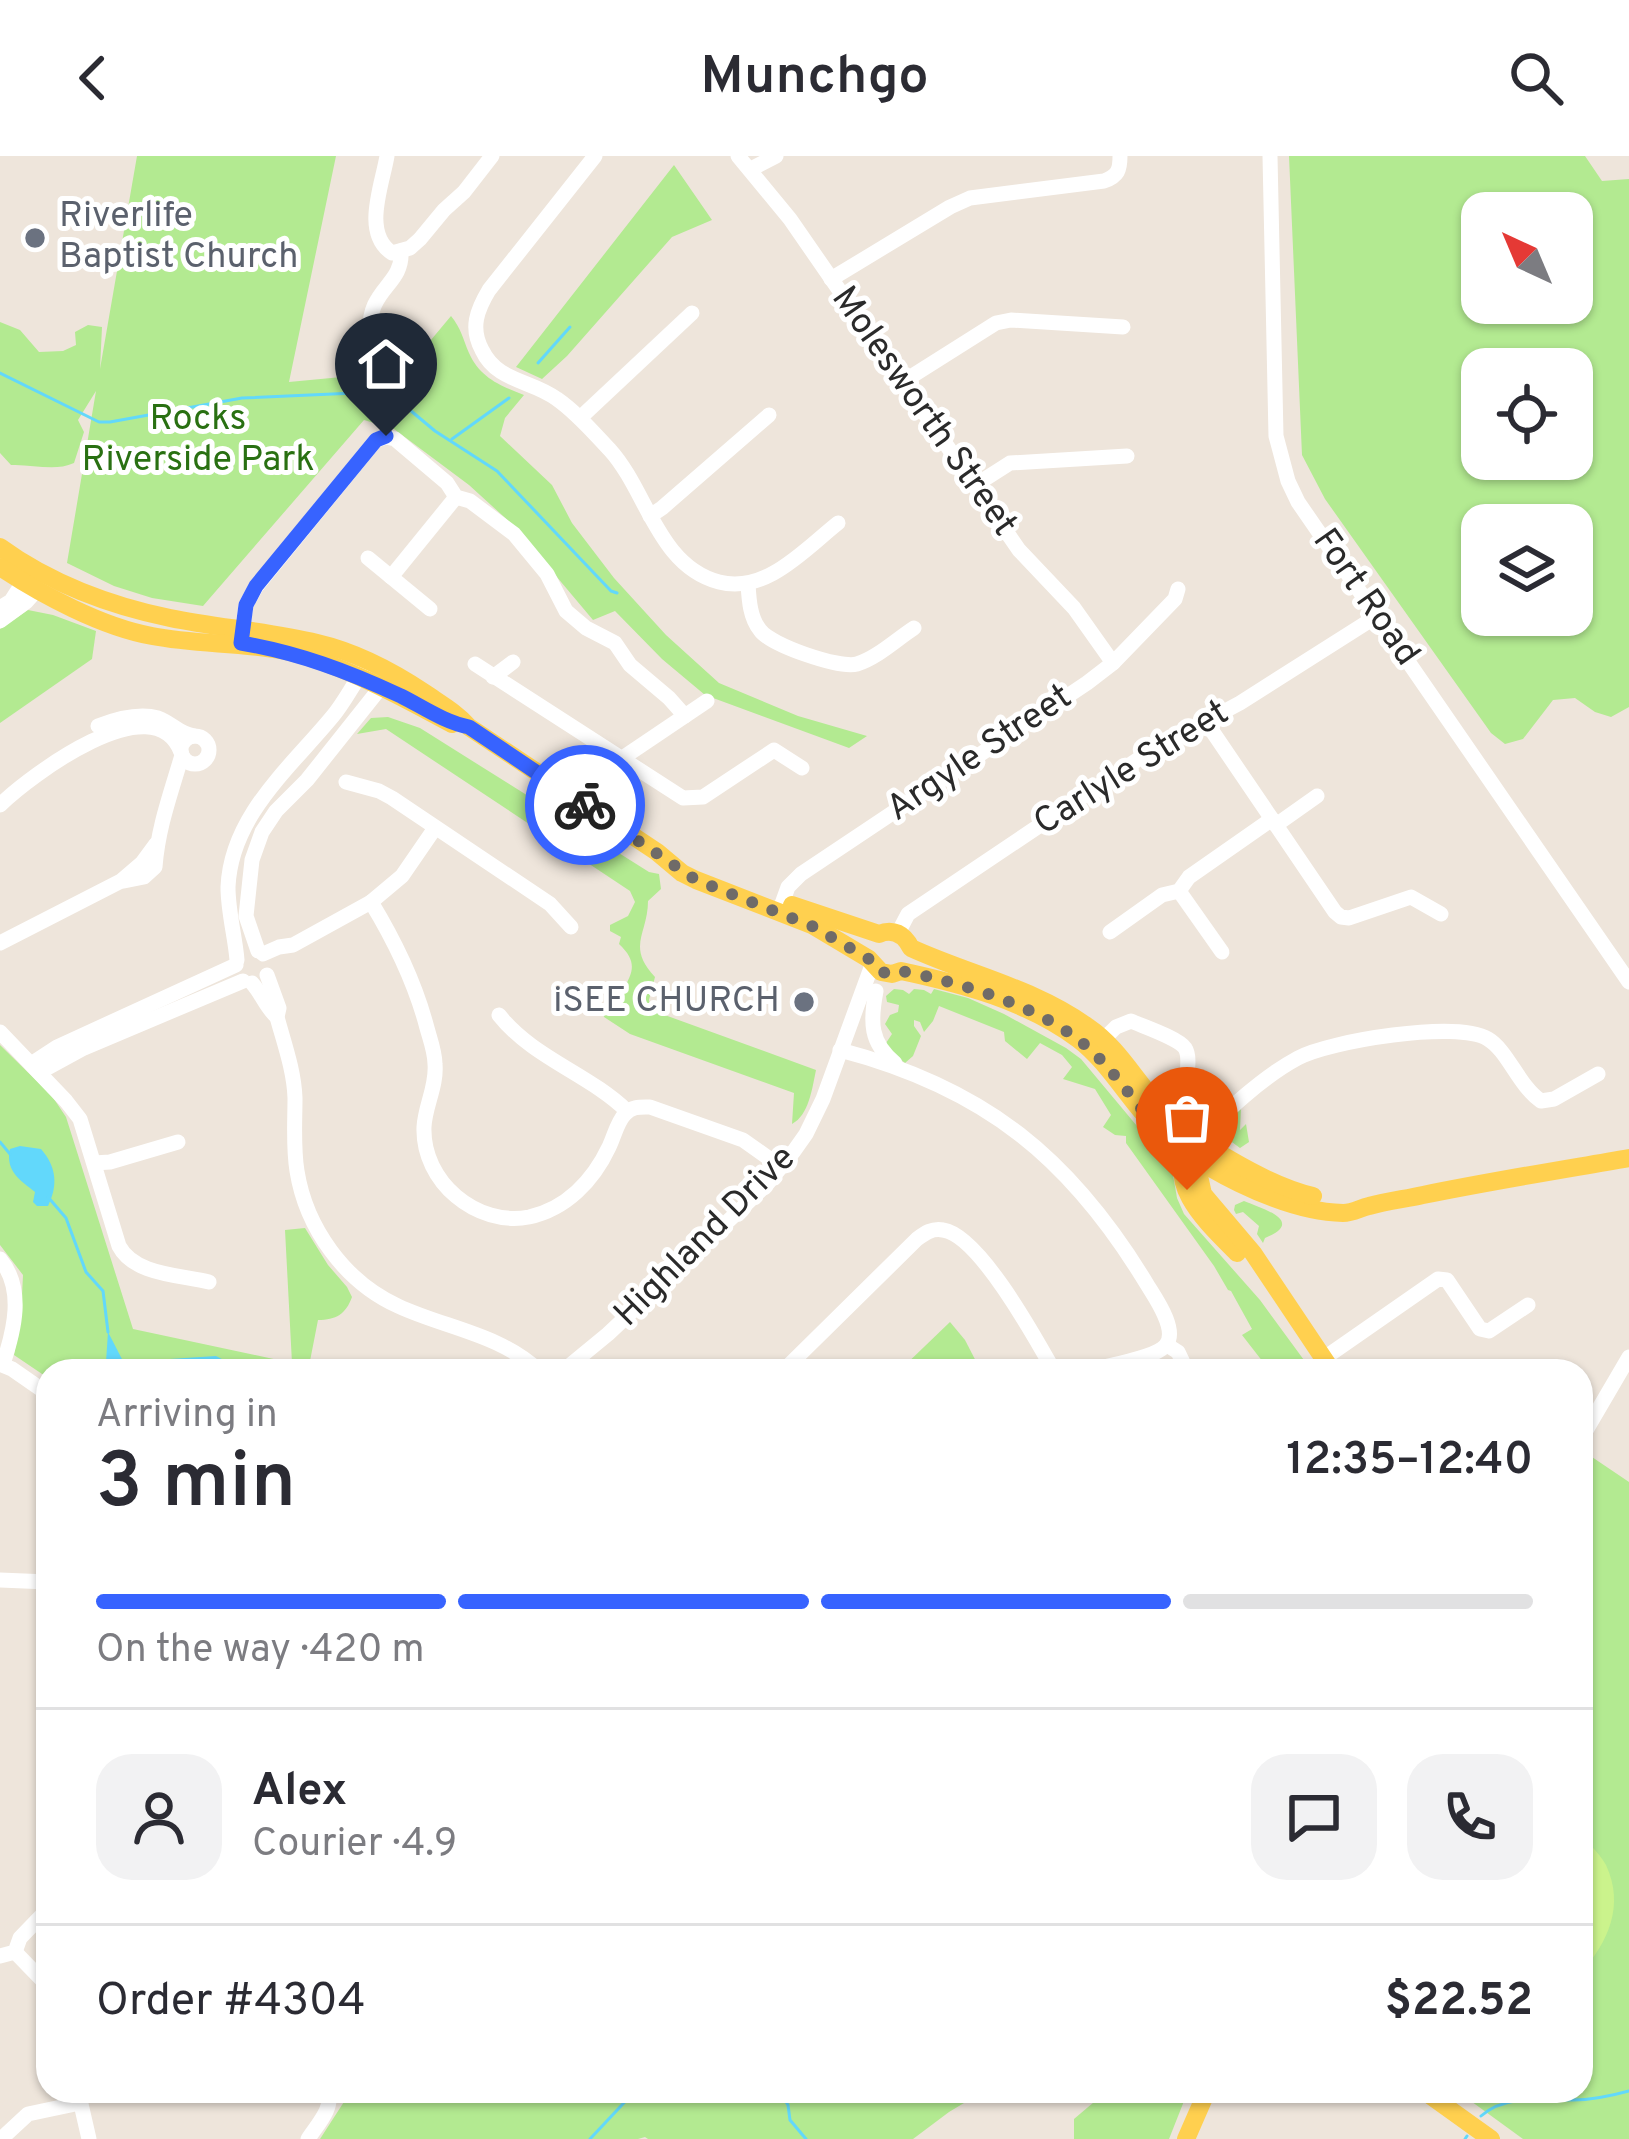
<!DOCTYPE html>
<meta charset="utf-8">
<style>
body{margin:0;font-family:Overpass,sans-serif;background:#f2f2f3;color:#2b2b33;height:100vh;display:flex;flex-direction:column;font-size:45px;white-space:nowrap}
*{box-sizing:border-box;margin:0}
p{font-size:39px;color:#7c7c81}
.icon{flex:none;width:66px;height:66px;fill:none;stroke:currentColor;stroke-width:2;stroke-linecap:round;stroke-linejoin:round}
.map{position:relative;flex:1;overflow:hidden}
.sheet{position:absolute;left:36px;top:1203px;width:1557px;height:744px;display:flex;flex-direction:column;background:#fff;border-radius:36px;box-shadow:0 3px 9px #0004}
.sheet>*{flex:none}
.needle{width:78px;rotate:316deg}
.tools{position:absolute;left:1461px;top:36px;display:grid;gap:24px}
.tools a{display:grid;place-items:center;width:132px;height:132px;border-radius:24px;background:#fff;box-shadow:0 3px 9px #0004;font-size:60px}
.pin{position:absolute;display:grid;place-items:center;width:102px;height:102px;color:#fff;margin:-123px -51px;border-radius:50% 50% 50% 0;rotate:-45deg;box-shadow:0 0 12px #0007}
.pin .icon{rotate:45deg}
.courier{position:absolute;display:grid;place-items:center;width:120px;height:120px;margin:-60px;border:9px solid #3763ff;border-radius:50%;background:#fff;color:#222;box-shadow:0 3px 15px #0007}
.overview em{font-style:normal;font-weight:600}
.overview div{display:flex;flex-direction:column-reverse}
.overview{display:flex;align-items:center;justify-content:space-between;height:204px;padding:0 60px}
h1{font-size:78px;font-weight:600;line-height:90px}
.bar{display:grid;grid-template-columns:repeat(4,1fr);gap:18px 12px;align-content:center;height:144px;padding:0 60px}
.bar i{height:15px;border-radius:9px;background:#e1e1e2}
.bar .on{background:#3763ff}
.bar p{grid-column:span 4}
.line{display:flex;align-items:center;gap:30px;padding:0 60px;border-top:3px solid #e1e1e2}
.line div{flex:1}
.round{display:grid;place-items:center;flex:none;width:126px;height:126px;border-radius:36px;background:#f2f2f3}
header{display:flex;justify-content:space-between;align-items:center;height:156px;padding:0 60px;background:#fff;font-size:54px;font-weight:600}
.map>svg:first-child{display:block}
.green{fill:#b3ea91;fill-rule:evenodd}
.pitch{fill:#cbf38c}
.water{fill:#62d8fb}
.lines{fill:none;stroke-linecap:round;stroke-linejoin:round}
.stream{stroke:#62d8fb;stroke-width:3}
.minor{stroke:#fff;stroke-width:15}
.major{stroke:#ffd04f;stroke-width:18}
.done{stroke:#6f6b68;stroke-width:12;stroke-dasharray:0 21.6}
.route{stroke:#3763ff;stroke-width:15}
.worship-dot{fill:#6b7280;stroke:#fff;stroke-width:4.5}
.labels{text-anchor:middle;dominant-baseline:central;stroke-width:10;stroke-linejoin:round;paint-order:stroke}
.worship-label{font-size:36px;fill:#5b616d;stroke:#fff;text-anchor:start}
.street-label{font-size:36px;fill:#2a2a2a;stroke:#fff}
.park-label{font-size:36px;fill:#297012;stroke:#fff}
</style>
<header><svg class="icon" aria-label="back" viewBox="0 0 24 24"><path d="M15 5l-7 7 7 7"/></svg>Munchgo<svg class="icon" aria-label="search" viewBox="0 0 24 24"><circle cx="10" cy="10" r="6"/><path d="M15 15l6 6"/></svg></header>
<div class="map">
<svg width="1629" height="1983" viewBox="0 0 1629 1983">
<rect width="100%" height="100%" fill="#eee5db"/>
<!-- green -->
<g class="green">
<path d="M 137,0 L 336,0 L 289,226 L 405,215 L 451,160 C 461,172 463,183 469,197 C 480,222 501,230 524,239 L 505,262 L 500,280 L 552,329 L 572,367 L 614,422 L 666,479 L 719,527 L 798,560 L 867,580 L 849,592 L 705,539 L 662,503 L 615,455 L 593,464 L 514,370 L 469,329 L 394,273 L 364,264 L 203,450 L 152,442 L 114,430 L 67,407 L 96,235 L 78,264 L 84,276 L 74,307 C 54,316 33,308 11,309 L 0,297 L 0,166 L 20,174 L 39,196 L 63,195 L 76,189 L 75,176 L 88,169 L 102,171 L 100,213 Z"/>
<path d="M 1289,0 L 1585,0 L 1602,25 L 1629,23 L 1629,551 L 1611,561 L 1595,556 L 1575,542 L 1553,544 L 1523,583 L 1505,588 L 1491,577 L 1325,343 L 1302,299 ZM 1482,57 L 1572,57 L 1572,147 L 1482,147 ZM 1482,213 L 1572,213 L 1572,303 L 1482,303 ZM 1482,369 L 1572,369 L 1572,459 L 1482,459 Z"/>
<polygon points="674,9 712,64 672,81 567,200 542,223 516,211"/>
<polygon points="28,454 53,459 96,475 92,503 0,567 0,473"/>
<path d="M 388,561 L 420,572 L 649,716 L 659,718 L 661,733 L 648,745 C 648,778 626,790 655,821 L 649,844 L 651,854 L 816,914 C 812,933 809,959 792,968 L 794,937 L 630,878 L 604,861 L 602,852 L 618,851 C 621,825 647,814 619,788 L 621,781 L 610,775 L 610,769 L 628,760 L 635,746 L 630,735 L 386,573 L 357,578 L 371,562 Z"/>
<polygon points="894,833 903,834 909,838 914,833 924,834 931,838 934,833 968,842 1004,858 1066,892 1081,903 1147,982 1170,1002 1177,1042 1184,1058 1260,1144 1312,1215 1270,1215 1242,1179 1252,1173 1231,1135 1228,1134 1214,1110 1126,987 1126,980 1115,979 1103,971 1111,959 1095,933 1063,923 1072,911 1062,899 1040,887 1027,903 1005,885 1004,876 939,850 933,865 924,876 920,866 914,864 914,870 921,880 913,900 905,907 884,890 892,878 885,868 890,859 898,856 899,849 887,846 886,840"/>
<path d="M 0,889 L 52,940 L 66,961 L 133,1173 L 292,1207 L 285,1074 L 305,1072 L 328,1109 L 347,1131 L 352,1141 C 346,1158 336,1164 318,1164 L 310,1205 L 360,1215 L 48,1215 L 48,1222 L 14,1199 L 21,1160 L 23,1119 L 0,1089 Z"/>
<polygon points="1241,953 1240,974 1246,968 1249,986 1240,992 1221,978 1224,969"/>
<path d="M 1244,1045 C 1263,1053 1306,1065 1265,1082 L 1263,1087 L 1257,1078 L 1259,1070 L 1243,1056 L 1236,1058 L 1234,1054 L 1235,1049 Z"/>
<polygon points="950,1166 965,1184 981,1215 899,1215"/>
<polygon points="1586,1297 1629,1326 1629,1983 1523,1983 1457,1935 1581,1935 1581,1306"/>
<polygon points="351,1935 984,1935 949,1956 913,1983 648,1983 645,1981 638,1983 320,1983"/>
<polygon points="1107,1935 1188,1935 1169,1983 1074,1983 1074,1963"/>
</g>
<!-- pitch -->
<path class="pitch" d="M 1581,1679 C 1589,1688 1600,1698 1606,1709 C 1625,1750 1608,1786 1581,1817 Z"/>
<!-- water -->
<g class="water">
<path d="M 20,990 L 41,993 C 57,1011 58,1030 48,1050 L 37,1050 L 33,1046 L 35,1036 C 20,1024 5,1015 10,993 Z"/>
<polygon points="108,1176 124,1207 144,1212 170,1203 216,1200 245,1215 269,1215 111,1215 106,1206"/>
</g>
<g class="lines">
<!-- stream -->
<g class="stream">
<polyline points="538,207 570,171"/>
<polyline points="0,217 99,266 110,266 242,242 377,236 398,244 435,275 497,315 611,435 617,437"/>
<polyline points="452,283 509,242"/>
<polyline points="0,986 10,998"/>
<polyline points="48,1041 66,1062 86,1116 103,1135 108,1176"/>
<polyline points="779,1935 788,1949 790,1964 806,1983"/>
<path d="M 1481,1960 C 1505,1938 1543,1944 1573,1944 C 1592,1944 1611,1940 1629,1935"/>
<polyline points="590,1983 635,1935"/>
<polyline points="1465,1983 1467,1980"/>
</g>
<!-- minor -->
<g class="minor">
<path d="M 387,0 C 382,30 362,77 392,97 L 410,92 L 420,83 L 444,54 L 464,36 L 492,0"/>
<path d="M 595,0 L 489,134 C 477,154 470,172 482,194 C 497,226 532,224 557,243 C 577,257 593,276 610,294 C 647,335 658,410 719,426 C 766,438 804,394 838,367"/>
<polyline points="738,0 790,63 1019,394 1074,452 1113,507"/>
<polyline points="1270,0 1276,280 1288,325 1298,346 1629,826"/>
<polyline points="751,13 776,0"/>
<path d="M 831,123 L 950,51 L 970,42 L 1104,25 C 1118,20 1120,14 1120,0"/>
<path d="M 370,178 C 367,132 403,130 401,96"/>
<polyline points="901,227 996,167 1011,164 1123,171"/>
<polyline points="580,262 692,157"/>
<polyline points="974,330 1010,307 1127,300"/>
<polyline points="650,360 662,352 769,259"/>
<polyline points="368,402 430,453"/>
<polyline points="391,421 456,341"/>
<path d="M 748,428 C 749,444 750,462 760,474 C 770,489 840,513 857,508 C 877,502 897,483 914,472"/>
<polyline points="0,452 11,445 27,420"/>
<polyline points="0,465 26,446 42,428"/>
<polyline points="241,484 246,449 256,431 376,284 386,281 395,283 447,327 456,341 470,345 514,378 547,418 566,455 586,472 615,487 630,509 669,542 685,560"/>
<polyline points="475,508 683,642 703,641 774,594 802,612"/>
<polyline points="493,521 513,506"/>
<polyline points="1206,566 1335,756 1341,761 1349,762 1411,741 1441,758"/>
<path d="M 98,570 C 116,563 140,557 158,562 C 172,567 179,578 194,580"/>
<circle cx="195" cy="594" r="14"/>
<polyline points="621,603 707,545"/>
<polyline points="346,626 379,635 392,642 550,748 571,771"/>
<path d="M 0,649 C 30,620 154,526 181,596"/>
<polyline points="1276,669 1317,640"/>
<path d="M 124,725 L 144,721 L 155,711 C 158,671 171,637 182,599"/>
<polyline points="1179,735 1222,796"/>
<path d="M 371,746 C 396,787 415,826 427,872 C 430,883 435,896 435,908 C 437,930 425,950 424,971 C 422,1026 477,1071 529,1061 C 566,1053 593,1025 609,991 C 614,981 617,966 625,958 C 632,950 641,951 650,951 L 743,984 L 781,1011"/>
<polyline points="779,756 788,731 801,718 1087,527 1113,507 1175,443 1178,433"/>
<polyline points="1110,776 1162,739 1179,735 1189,721 1272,663"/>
<polyline points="898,777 908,758 1152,594 1240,547 1377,460"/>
<polyline points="0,787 121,725 142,707 156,688"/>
<polyline points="258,795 246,760 252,704 262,676 276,655 307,624 381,531 382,522"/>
<polyline points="263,798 279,791 293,789 371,746 402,720 435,672"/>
<path d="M 237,804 C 235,780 228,756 228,731 C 231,660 290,612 332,561 C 344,547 352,530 363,515"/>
<path d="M 267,819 L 279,852 L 277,861 C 284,887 294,914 295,942 C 295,966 293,991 297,1015 C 306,1072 345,1126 398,1150 C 445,1172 500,1178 539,1215"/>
<path d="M 252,827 C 262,838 266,852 277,861"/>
<path d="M 876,835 C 870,866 870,887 895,907"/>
<path d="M 499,859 C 533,902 589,918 627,955"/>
<path d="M 0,876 L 66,945 L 80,963 L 119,1090 C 134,1119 180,1119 209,1126"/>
<path d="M 1104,883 L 1116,871 L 1131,865 C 1142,870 1178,882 1185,892 C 1191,901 1186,921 1186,932"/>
<path d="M 840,894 C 985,932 1071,1002 1148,1130 C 1156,1143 1178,1174 1166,1189 C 1157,1202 1104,1210 1088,1215"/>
<polyline points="31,908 57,891 236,809"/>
<polyline points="40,916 84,892 243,825"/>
<path d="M 1201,986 C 1219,958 1268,918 1298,902 C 1329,885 1457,864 1488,883 C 1508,895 1518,929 1541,945 L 1554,943 L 1598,918"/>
<polyline points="94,1007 110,1006 178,986"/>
<path d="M 0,1103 C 25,1133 14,1175 3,1208"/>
<polyline points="1167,1189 1178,1196 1187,1215"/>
<polyline points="1323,1203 1438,1123 1447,1124 1480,1173 1489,1175 1528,1149"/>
<polyline points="0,1208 12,1213 48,1238"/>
<polyline points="563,1215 608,1178 742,1052 768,1027 794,995 806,978 823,943 872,809"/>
<path d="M 783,1215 L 917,1083 C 925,1077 932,1072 943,1074 C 979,1079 1036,1183 1054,1215"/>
<polyline points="1581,1283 1629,1201"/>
<polyline points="0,1424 48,1426"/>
<polyline points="15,1796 48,1830"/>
<polyline points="0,1800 15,1796 20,1782 48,1753"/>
<polyline points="78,1935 89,1983"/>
<polyline points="1,1983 28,1958 80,1947"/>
<path d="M 308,1983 C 317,1969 334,1952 328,1935"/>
</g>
<!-- major -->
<g class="major">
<path d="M 0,391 C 49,427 111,450 170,462 C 218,472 269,475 317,487 C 356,496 392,515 425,537 C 441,548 457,557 469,571 L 657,696 L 682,717 L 696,724 L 812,769 L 869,803 L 881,816 L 892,818 L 901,815 C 962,828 1027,845 1078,883 C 1107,905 1125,938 1150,965 C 1190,1009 1283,1056 1343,1057 C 1353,1057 1360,1052 1369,1050 C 1387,1045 1405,1043 1423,1039 C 1491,1025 1560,1014 1629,1002"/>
<path d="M 0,411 C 42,439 102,471 152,480 C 198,489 244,486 290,496 C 344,509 404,542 452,568"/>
<path d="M 792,749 L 879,778 C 893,772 904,778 911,792 C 970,819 1034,832 1088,871 C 1119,892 1136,926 1162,953 C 1193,986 1269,1030 1313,1040"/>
<path d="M 1195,991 C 1158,1025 1214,1073 1237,1097"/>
<polyline points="1200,999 1199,1020 1203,1038 1253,1097 1332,1215"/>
<polyline points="1424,1935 1491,1983"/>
<polyline points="1186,1983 1207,1935"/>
</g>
</g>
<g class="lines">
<!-- done -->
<path class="done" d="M 585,649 L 696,724 L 812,770 L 869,803 L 881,816 L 892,818 L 901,815 C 964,827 1052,853 1098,901 C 1129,933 1150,971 1187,998 L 1184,1020 L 1187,1034"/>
<!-- route -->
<path class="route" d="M 386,280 L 376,284 L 256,430 L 246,449 L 241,487 C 299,497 347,515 401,540 C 423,551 444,566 469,571 L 585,649"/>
</g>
<!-- markers -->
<g class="worship-dot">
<circle cx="35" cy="82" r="12"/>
<circle cx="804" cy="846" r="12"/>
</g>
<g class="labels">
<!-- worship labels -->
<g class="worship-label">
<text x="59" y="61">Riverlife<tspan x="59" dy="41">Baptist Church</tspan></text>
<text x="780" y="846" text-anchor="end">iSEE CHURCH</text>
</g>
<!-- street labels -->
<g class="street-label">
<text transform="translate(923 256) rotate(55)">Molesworth Street</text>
<text transform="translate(1365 442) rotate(55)">Fort Road</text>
<text transform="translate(980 598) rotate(-34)">Argyle Street</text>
<text transform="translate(1132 613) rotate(-32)">Carlyle Street</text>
<text transform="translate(706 1081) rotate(-45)">Highland Drive</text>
</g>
<!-- park labels -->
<g class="park-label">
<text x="198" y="264">Rocks<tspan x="198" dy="41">Riverside Park</tspan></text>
</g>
</g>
</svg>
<div class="tools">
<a><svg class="needle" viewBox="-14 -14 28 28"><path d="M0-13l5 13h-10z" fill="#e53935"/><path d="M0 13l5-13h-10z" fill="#7c7c81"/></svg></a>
<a><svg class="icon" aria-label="locate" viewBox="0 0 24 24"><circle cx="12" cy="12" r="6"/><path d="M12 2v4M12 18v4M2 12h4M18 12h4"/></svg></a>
<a><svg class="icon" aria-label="layers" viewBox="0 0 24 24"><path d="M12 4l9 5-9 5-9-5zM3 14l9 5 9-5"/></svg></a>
</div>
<div class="pin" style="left:1187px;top:1034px;background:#ea580c"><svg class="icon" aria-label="bag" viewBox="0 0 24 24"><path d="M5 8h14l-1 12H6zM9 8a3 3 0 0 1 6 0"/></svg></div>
<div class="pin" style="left:386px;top:280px;background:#1f2937"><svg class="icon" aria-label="home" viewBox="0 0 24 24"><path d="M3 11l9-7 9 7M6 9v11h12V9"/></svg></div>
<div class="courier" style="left:585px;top:649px"><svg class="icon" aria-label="bike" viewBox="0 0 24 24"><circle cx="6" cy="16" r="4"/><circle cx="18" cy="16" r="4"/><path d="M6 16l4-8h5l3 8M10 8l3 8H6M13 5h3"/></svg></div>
<section class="sheet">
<div class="overview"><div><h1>3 min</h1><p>Arriving in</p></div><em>12:35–12:40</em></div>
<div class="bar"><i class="on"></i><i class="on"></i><i class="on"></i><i></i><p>On the way · 420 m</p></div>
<div class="line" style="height:216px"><a class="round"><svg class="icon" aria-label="person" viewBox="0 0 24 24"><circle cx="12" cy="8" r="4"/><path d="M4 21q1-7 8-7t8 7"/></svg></a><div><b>Alex</b><p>Courier · 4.9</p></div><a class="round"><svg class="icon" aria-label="chat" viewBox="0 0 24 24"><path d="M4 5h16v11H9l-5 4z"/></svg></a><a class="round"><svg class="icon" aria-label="phone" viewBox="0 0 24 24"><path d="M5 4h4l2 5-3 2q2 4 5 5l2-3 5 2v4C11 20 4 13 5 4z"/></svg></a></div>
<div class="line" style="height:156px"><div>Order #4304</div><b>$22.52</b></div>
</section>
</div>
